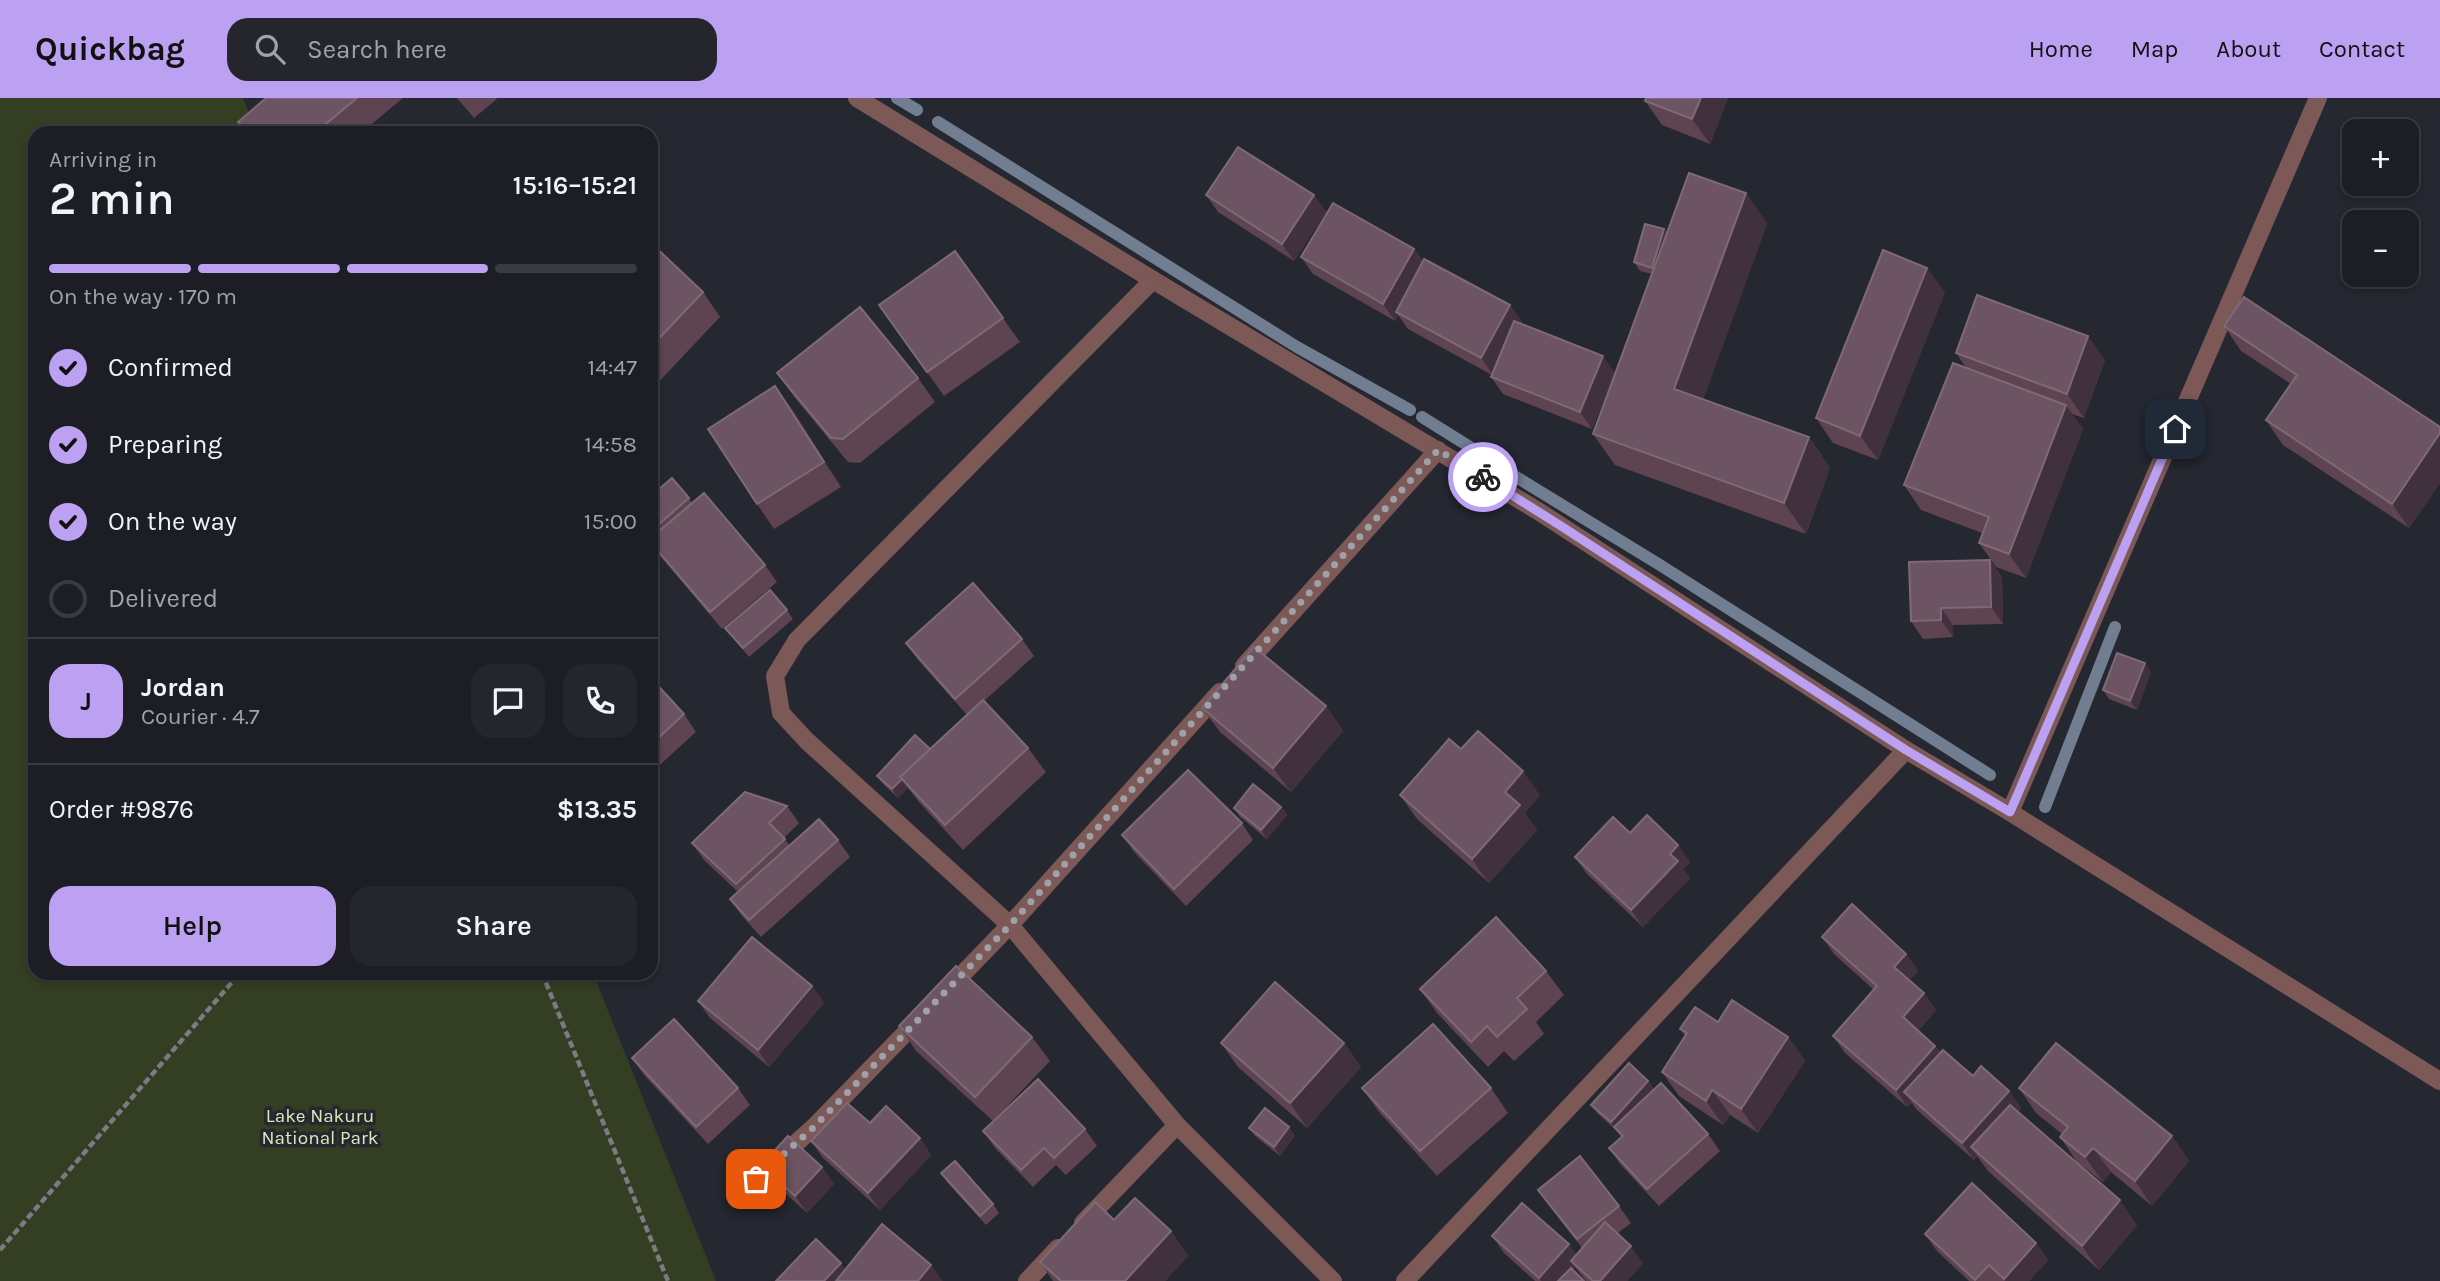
<!DOCTYPE html>
<meta charset="utf-8">
<style>
body{margin:0;font-family:Karla,sans-serif;background:#25262d;color:#f1f3f6;height:100vh;display:flex;flex-direction:column;font-size:26px;white-space:nowrap}
*{box-sizing:border-box;margin:0}
p{font-size:23px;color:#a0a2a7}
.icon{flex:none;width:38px;height:38px;fill:none;stroke:currentColor;stroke-width:2;stroke-linecap:round;stroke-linejoin:round}
.map{position:relative;flex:1;overflow:hidden}
.side{position:absolute;left:28px;top:28px;width:630px;height:854px;display:flex;flex-direction:column;background:#1c1d25;border-radius:21px;box-shadow:0 4px 10px #0003,0 0 0 2px #3a3b42}
.side>*{flex:none}
.controls{position:absolute;left:2342px;top:21px;display:grid;gap:14px}
.controls a{display:grid;place-items:center;width:77px;height:77px;border-radius:14px;background:#1c1d25;box-shadow:0 4px 10px #0003,0 0 0 2px #3a3b42;font-size:35px}
.pin{position:absolute;display:grid;place-items:center;width:60px;height:60px;color:#fff;margin:-30px;border-radius:14px;box-shadow:0 4px 10px #0006}
.courier{position:absolute;display:grid;place-items:center;width:70px;height:70px;margin:-35px;border:5px solid #bca0f2;border-radius:50%;background:#fff;color:#222;box-shadow:0 2px 9px #0007}
.overview em{font-style:normal;font-weight:600}
.overview div{display:flex;flex-direction:column-reverse}
.overview{display:flex;align-items:center;justify-content:space-between;height:119px;padding:0 21px}
h1{font-size:46px;font-weight:600;line-height:52px}
.bar{display:grid;grid-template-columns:repeat(4,1fr);gap:10px 7px;align-content:center;height:84px;padding:0 21px}
.bar i{height:9px;border-radius:5px;background:#3a3b42}
.bar .on{background:#bca0f2}
.bar p{grid-column:span 4}
.line{display:flex;align-items:center;gap:18px;padding:0 21px;border-top:2px solid #3a3b42}
.line div{flex:1}
.round{display:grid;place-items:center;flex:none;width:74px;height:74px;border-radius:21px;background:#25262d}
ol{padding:0 21px;list-style:none}
li{display:flex;align-items:center;gap:21px;height:77px}
li p{margin-inline-start:auto}
li .icon{padding:7px;border-radius:50%;background:#bca0f2;color:#111;stroke-width:4}
li:last-child{color:#a0a2a7}
li i{width:38px;height:38px;border:4px solid #3a3b42;border-radius:50%}
.button{display:flex;gap:14px;margin-top:auto;padding:14px 21px}
.button a{flex:1;height:80px;border-radius:21px;background:#bca0f2;color:#111;font-size:28px;font-weight:600;line-height:80px;text-align:center}
.button a+a{background:#25262d;color:#f1f3f6}
header{display:flex;align-items:center;gap:42px;box-sizing:border-box;height:98px;padding:0 35px;background:#bca0f2;color:#111}
header strong{font-size:33px}
nav{display:flex;gap:38px;margin-inline-start:auto;font-size:24px}
.search{width:490px;height:63px;background:#25262d;display:flex;align-items:center;gap:18px;box-sizing:border-box;padding:0 24px;border-radius:21px;color:#a0a2a7;font-size:26px}
.map>svg:first-child{display:block}
.green{fill:#343e23}
.lines{fill:none;stroke-linecap:round;stroke-linejoin:round}
.stream{stroke:#717d91;stroke-width:12}
.path{stroke:#7a7b84;stroke-width:4.5;stroke-dasharray:7 3.5;stroke-linecap:butt}
.minor{stroke:#7c5856;stroke-width:18}
.wall{fill:#5e4351}
.shaded-wall{fill:#41313e}
.building{fill:#6c5462;stroke:#7e6a77;stroke-width:2}
.done{stroke:#9fa1a9;stroke-width:7;stroke-dasharray:0 12.6}
.route{stroke:#bca0f2;stroke-width:9}
.labels{text-anchor:middle;dominant-baseline:central;stroke-width:7;stroke-linejoin:round;paint-order:stroke}
.park-label{font-size:19px;fill:#d7ecb4;stroke:#252731}
</style>
<header>
<strong>Quickbag</strong>
<div class="search"><svg class="icon" aria-label="search" viewBox="0 0 24 24"><circle cx="10" cy="10" r="6"/><path d="M15 15l6 6"/></svg>Search here</div>
<nav><a>Home</a><a>Map</a><a>About</a><a>Contact</a></nav>
</header>
<div class="map">
<svg width="2440" height="1183" viewBox="0 0 2440 1183">
<rect width="100%" height="100%" fill="#252731"/>
<!-- green -->
<polygon class="green" points="0,0 243,0 257,35 35,35 35,875 593,875 716,1183 0,1183"/>
<g class="lines">
<!-- stream -->
<g class="stream">
<polyline points="897,0 917,12"/>
<polyline points="938,24 1297,249 1410,312"/>
<polyline points="1422,319 1494,364"/>
<polyline points="1508,374 1660,467 1990,677"/>
<polyline points="2045,709 2115,529"/>
</g>
<!-- path -->
<g class="path">
<polyline points="542,875 668,1183"/>
<polyline points="0,1152 240,875"/>
</g>
<!-- minor -->
<g class="minor">
<polyline points="857,0 1153,182 1538,413 1906,652 2010,714 2440,983"/>
<polyline points="1153,182 797,542 775,578 781,615 807,643 1010,827 1177,1027 1333,1183"/>
<polyline points="1244,568 1438,352"/>
<polyline points="2010,714 2318,0"/>
<polyline points="948,891 1010,827 1220,594"/>
<polyline points="756,1081 814,1029 919,921"/>
<polyline points="1083,1125 1177,1027"/>
<polyline points="1027,1183 1058,1150"/>
<polyline points="1405,1183 1906,652"/>
</g>
</g>
<!-- wall -->
<g class="wall">
<polygon points="266,0 403,0 361,35 245,35 238,24"/>
<polygon points="457,0 496,0 497,1 474,20"/>
<polygon points="1646,0 1728,0 1710,46 1662,27 1645,3"/>
<polygon points="1746,95 1767,126 1703,301 1809,339 1830,370 1806,436 1615,367 1593,336 1652,176 1640,173 1634,164 1664,131 1667,135"/>
<polygon points="1206,97 1314,97 1326,114 1294,163 1218,114"/>
<polygon points="651,145 703,194 720,219 651,292"/>
<polygon points="1414,151 1423,163 1510,207 1522,224 1521,226 1615,275 1592,331 1503,296 1491,279 1492,277 1408,231 1398,217 1395,223 1313,176 1301,159"/>
<polygon points="955,153 1020,244 944,298 879,207"/>
<polygon points="1945,194 1878,362 1833,345 1816,320"/>
<polygon points="2224,228 2440,329 2440,385 2409,430 2283,347 2266,322 2291,286 2241,253"/>
<polygon points="1956,255 2105,262 2084,320 2072,316 2083,331 2026,480 1996,469 1979,445 1982,435 1921,412 1904,387 1966,270"/>
<polygon points="777,275 918,280 935,304 860,365 848,364 795,300"/>
<polygon points="793,312 841,389 774,431 757,406"/>
<polygon points="651,398 689,400 692,405 765,467 777,484 722,531 661,459 651,445"/>
<polygon points="1990,462 2002,479 2003,526 1953,527 1953,539 1923,541 1911,523"/>
<polygon points="787,512 793,521 749,559 725,530"/>
<polygon points="1022,541 1034,558 984,603 1028,650 1046,674 963,752 918,703 908,690 898,700 883,686 877,678 930,651 967,617 918,562 906,545"/>
<polygon points="2151,574 2137,612 2109,601 2103,592"/>
<polygon points="651,580 684,616 696,634 651,675"/>
<polygon points="1326,608 1343,633 1291,694 1220,634 1202,610"/>
<polygon points="1400,697 1540,697 1525,715 1537,732 1489,785 1417,721"/>
<polygon points="787,708 799,725 784,740 790,748 838,742 850,759 761,839 742,818 730,801 738,794 704,762 692,745"/>
<polygon points="1281,709 1287,717 1267,741 1240,719 1234,710"/>
<polygon points="1242,725 1253,742 1186,808 1134,754 1122,737"/>
<polygon points="1630,735 1678,747 1690,764 1683,771 1690,780 1643,829 1587,776 1575,759"/>
<polygon points="1822,839 1906,856 1918,873 1909,882 1924,895 1936,912 1918,933 1935,948 1940,954 1973,978 2009,993 2021,1010 2018,1014 2137,1127 2099,1172 1988,1073 1977,1058 1974,1062 1916,1011 1912,1005 1907,1009 1845,955 1833,938 1874,892 1834,856"/>
<polygon points="1546,873 1564,897 1536,924 1544,936 1514,963 1504,953 1488,969 1437,915 1420,891"/>
<polygon points="812,888 824,905 769,969 710,920 698,903"/>
<polygon points="1718,924 1788,939 1805,963 1758,1035 1730,1017 1723,1027 1679,998 1662,974 1685,938 1680,931"/>
<polygon points="899,928 1032,939 1050,963 993,1023 916,953"/>
<polygon points="1221,945 1344,945 1361,969 1307,1030 1238,969"/>
<polygon points="632,960 738,990 750,1007 708,1046 644,977"/>
<polygon points="1648,983 1654,991 1708,1036 1720,1053 1659,1108 1621,1067 1609,1050 1621,1039 1617,1033 1597,1015 1591,1007"/>
<polygon points="1362,990 1491,990 1508,1015 1437,1078 1379,1014"/>
<polygon points="2019,990 2172,1038 2189,1063 2152,1108 2111,1074 2103,1084 2077,1064 2060,1039 2062,1036 2036,1015"/>
<polygon points="870,1025 920,1040 931,1057 880,1112 823,1060 811,1043"/>
<polygon points="1289,1029 1295,1038 1280,1058 1255,1038 1249,1030"/>
<polygon points="1085,1031 1097,1048 1066,1077 1056,1067 1033,1089 995,1050 983,1033"/>
<polygon points="761,1067 822,1069 834,1086 807,1115 773,1084"/>
<polygon points="941,1075 993,1106 999,1115 986,1127 947,1084"/>
<polygon points="1538,1092 1619,1108 1631,1125 1618,1135 1643,1165 1627,1183 1586,1183 1575,1169 1573,1172 1584,1183 1535,1183 1504,1155 1492,1138 1569,1146 1576,1157 1582,1150 1550,1109"/>
<polygon points="1114,1122 1171,1133 1188,1158 1165,1183 1053,1183 1040,1164"/>
<polygon points="1925,1136 2036,1145 2048,1162 2029,1183 1969,1183 1937,1153"/>
</g>
<!-- shaded-wall -->
<g class="shaded-wall">
<polygon points="1701,0 1728,0 1710,46 1692,21"/>
<polygon points="1746,95 1767,126 1696,322 1674,291"/>
<polygon points="1314,97 1326,114 1294,163 1282,146"/>
<polygon points="1664,131 1670,140 1658,178 1652,170"/>
<polygon points="1414,151 1426,168 1396,214 1398,217 1395,223 1383,206"/>
<polygon points="1927,170 1945,194 1878,362 1860,338"/>
<polygon points="1510,207 1522,224 1493,277 1481,260"/>
<polygon points="2088,238 2105,262 2084,320 2067,296"/>
<polygon points="1603,258 1615,275 1592,331 1580,314"/>
<polygon points="775,288 793,312 841,389 824,364"/>
<polygon points="2066,307 2083,331 2026,480 2009,456"/>
<polygon points="2440,335 2440,385 2409,430 2392,406"/>
<polygon points="1809,339 1830,370 1806,436 1784,405"/>
<polygon points="1990,462 2002,479 2003,526 1991,509"/>
<polygon points="1941,510 1953,527 1953,539 1941,522"/>
<polygon points="2145,565 2151,574 2137,612 2130,603"/>
<polygon points="1326,608 1343,633 1291,694 1273,670"/>
<polygon points="1523,673 1540,697 1525,715 1537,732 1489,785 1472,761 1505,694"/>
<polygon points="902,681 908,690 898,700 892,691"/>
<polygon points="1281,709 1287,717 1267,741 1261,732"/>
<polygon points="1678,747 1690,764 1683,771 1690,780 1643,829 1631,812 1670,756"/>
<polygon points="1906,856 1918,873 1906,886 1894,869"/>
<polygon points="812,888 824,905 769,969 758,952"/>
<polygon points="1924,895 1936,912 1915,936 1903,919"/>
<polygon points="1788,939 1805,963 1758,1035 1741,1011"/>
<polygon points="1344,945 1361,969 1307,1030 1290,1005"/>
<polygon points="1935,948 1947,965 1904,994 1912,1005 1907,1009 1896,992"/>
<polygon points="1648,983 1655,992 1614,1029 1611,1024"/>
<polygon points="1712,992 1730,1017 1723,1027 1706,1003"/>
<polygon points="2009,993 2021,1010 1979,1056 1971,1049 1977,1058 1974,1062 1962,1045"/>
<polygon points="1289,1029 1295,1038 1280,1058 1274,1049"/>
<polygon points="2172,1038 2189,1063 2152,1108 2135,1083"/>
<polygon points="920,1040 931,1057 880,1112 868,1095"/>
<polygon points="2093,1050 2111,1074 2103,1084 2085,1059"/>
<polygon points="822,1069 834,1086 807,1115 795,1098"/>
<polygon points="2120,1102 2137,1127 2099,1172 2082,1148"/>
<polygon points="1171,1133 1188,1158 1165,1183 1125,1183"/>
<polygon points="2036,1145 2048,1162 2029,1183 2005,1183 2004,1181"/>
<polygon points="1569,1146 1581,1163 1571,1163 1575,1169 1563,1183 1541,1183 1539,1180"/>
<polygon points="1631,1148 1643,1165 1627,1183 1600,1183"/>
<polygon points="841,1165 853,1182 852,1183 824,1183"/>
<polygon points="931,1167 943,1183 918,1183"/>
</g>
<!-- building -->
<g class="building">
<polygon points="266,0 357,0 315,35 247,35 238,24"/>
<polygon points="1646,0 1701,0 1692,21 1645,3"/>
<polygon points="1238,49 1314,97 1282,146 1206,97"/>
<polygon points="1689,75 1746,95 1674,291 1809,339 1784,405 1593,336"/>
<polygon points="1333,105 1414,151 1383,206 1301,159"/>
<polygon points="1645,126 1664,131 1652,170 1634,164"/>
<polygon points="651,145 703,194 651,249"/>
<polygon points="1883,152 1927,170 1860,338 1816,320"/>
<polygon points="955,153 1003,220 927,274 879,207"/>
<polygon points="1424,161 1510,207 1481,260 1396,214"/>
<polygon points="1977,197 2088,238 2067,296 1956,255"/>
<polygon points="2244,199 2440,329 2440,335 2392,406 2266,322 2297,277 2224,228"/>
<polygon points="860,209 918,280 843,341 831,340 777,275"/>
<polygon points="1514,223 1603,258 1580,314 1491,279"/>
<polygon points="1953,265 2066,307 2009,456 1979,445 1989,419 1904,387"/>
<polygon points="775,288 824,364 757,406 708,331"/>
<polygon points="672,380 689,400 651,433 651,398"/>
<polygon points="704,395 765,467 710,514 651,445 651,440"/>
<polygon points="1990,462 1991,509 1941,510 1941,522 1911,523 1909,464"/>
<polygon points="973,485 1022,541 955,601 906,545"/>
<polygon points="770,492 787,512 743,550 725,530"/>
<polygon points="1254,549 1326,608 1273,670 1202,610"/>
<polygon points="2117,555 2145,565 2130,603 2103,592"/>
<polygon points="651,580 684,616 651,647"/>
<polygon points="983,602 1028,650 945,727 900,679"/>
<polygon points="1478,633 1523,673 1505,694 1520,707 1472,761 1400,697 1449,641 1461,651"/>
<polygon points="915,637 930,651 900,679 902,681 892,691 877,678"/>
<polygon points="1188,672 1242,725 1174,791 1122,737"/>
<polygon points="1253,686 1281,709 1261,732 1234,710"/>
<polygon points="745,694 787,708 769,725 785,741 736,786 692,745"/>
<polygon points="1647,717 1678,747 1670,756 1678,763 1631,812 1575,759 1613,719 1630,735"/>
<polygon points="819,721 838,742 749,822 730,801"/>
<polygon points="1852,806 1906,856 1894,869 1924,895 1903,919 1935,948 1896,992 1833,938 1877,888 1822,839"/>
<polygon points="1496,819 1546,873 1517,900 1527,911 1497,939 1487,928 1471,944 1420,891"/>
<polygon points="752,839 812,888 758,952 698,903"/>
<polygon points="956,868 1032,939 975,999 899,928"/>
<polygon points="1275,884 1344,945 1290,1005 1221,945"/>
<polygon points="1732,902 1788,939 1741,1011 1712,992 1706,1003 1662,974 1687,935 1680,931 1695,909 1718,924"/>
<polygon points="674,921 738,990 696,1029 632,960"/>
<polygon points="1433,926 1491,990 1420,1053 1362,990"/>
<polygon points="2056,945 2172,1038 2135,1083 2093,1050 2085,1059 2060,1039 2068,1029 2019,990"/>
<polygon points="1943,952 1973,978 1981,968 2009,993 1962,1045 1904,994"/>
<polygon points="1629,965 1648,983 1611,1024 1591,1007"/>
<polygon points="1038,981 1085,1031 1054,1060 1044,1050 1021,1072 983,1033"/>
<polygon points="1661,985 1708,1036 1647,1091 1609,1050 1623,1038 1614,1029"/>
<polygon points="847,1005 870,1025 886,1008 920,1040 868,1095 811,1043"/>
<polygon points="2010,1007 2120,1102 2082,1148 1971,1049"/>
<polygon points="1265,1010 1289,1029 1274,1049 1249,1030"/>
<polygon points="788,1038 822,1069 795,1098 761,1067"/>
<polygon points="1580,1058 1619,1108 1577,1141 1538,1092"/>
<polygon points="955,1063 993,1106 980,1118 941,1075"/>
<polygon points="1972,1085 2036,1145 2004,1181 1989,1167 1975,1182 1925,1136"/>
<polygon points="1135,1100 1171,1133 1125,1183 1061,1183 1040,1164 1095,1104 1114,1122"/>
<polygon points="1522,1105 1569,1146 1539,1180 1492,1138"/>
<polygon points="1605,1124 1631,1148 1600,1183 1593,1183 1571,1163"/>
<polygon points="882,1126 931,1167 918,1183 836,1183"/>
<polygon points="816,1141 841,1165 824,1183 776,1183"/>
<polygon points="1571,1170 1584,1183 1558,1183"/>
</g>
<g class="lines">
<!-- done -->
<polyline class="done" points="756,1081 814,1029 1010,827 1438,352 1483,379"/>
<!-- route -->
<polyline class="route" points="1483,379 1561,428 1906,652 2010,714 2175,331"/>
</g>
<g class="labels">
<!-- park labels -->
<g class="park-label">
<text x="320" y="1018">Lake Nakuru<tspan x="320" dy="22">National Park</tspan></text>
</g>
</g>
</svg>
<div class="controls">
<a>+</a>
<a>−</a>
</div>
<div class="pin" style="left:756px;top:1081px;background:#ea580c"><svg class="icon" aria-label="bag" viewBox="0 0 24 24"><path d="M5 8h14l-1 12H6zM9 8a3 3 0 0 1 6 0"/></svg></div>
<div class="pin" style="left:2175px;top:331px;background:#1f2937"><svg class="icon" aria-label="home" viewBox="0 0 24 24"><path d="M3 11l9-7 9 7M6 9v11h12V9"/></svg></div>
<div class="courier" style="left:1483px;top:379px"><svg class="icon" aria-label="bike" viewBox="0 0 24 24"><circle cx="6" cy="16" r="4"/><circle cx="18" cy="16" r="4"/><path d="M6 16l4-8h5l3 8M10 8l3 8H6M13 5h3"/></svg></div>
<section class="side">
<div class="overview"><div><h1>2 min</h1><p>Arriving in</p></div><em>15:16–15:21</em></div>
<div class="bar"><i class="on"></i><i class="on"></i><i class="on"></i><i></i><p>On the way · 170 m</p></div>
<ol>
<li><svg class="icon" aria-label="check" viewBox="0 0 24 24"><path d="M5 12l5 5 9-10"/></svg>Confirmed<p>14:47</p></li>
<li><svg class="icon" aria-label="check" viewBox="0 0 24 24"><path d="M5 12l5 5 9-10"/></svg>Preparing<p>14:58</p></li>
<li><svg class="icon" aria-label="check" viewBox="0 0 24 24"><path d="M5 12l5 5 9-10"/></svg>On the way<p>15:00</p></li>
<li><i></i>Delivered</li>
</ol>
<div class="line" style="height:126px"><b class="round" style="background:#bca0f2;color:#111">J</b><div><b>Jordan</b><p>Courier · 4.7</p></div><a class="round"><svg class="icon" aria-label="chat" viewBox="0 0 24 24"><path d="M4 5h16v11H9l-5 4z"/></svg></a><a class="round"><svg class="icon" aria-label="phone" viewBox="0 0 24 24"><path d="M5 4h4l2 5-3 2q2 4 5 5l2-3 5 2v4C11 20 4 13 5 4z"/></svg></a></div>
<div class="line" style="height:91px"><div>Order #9876</div><b>$13.35</b></div>
<div class="button"><a>Help</a><a>Share</a></div>
</section>
</div>
